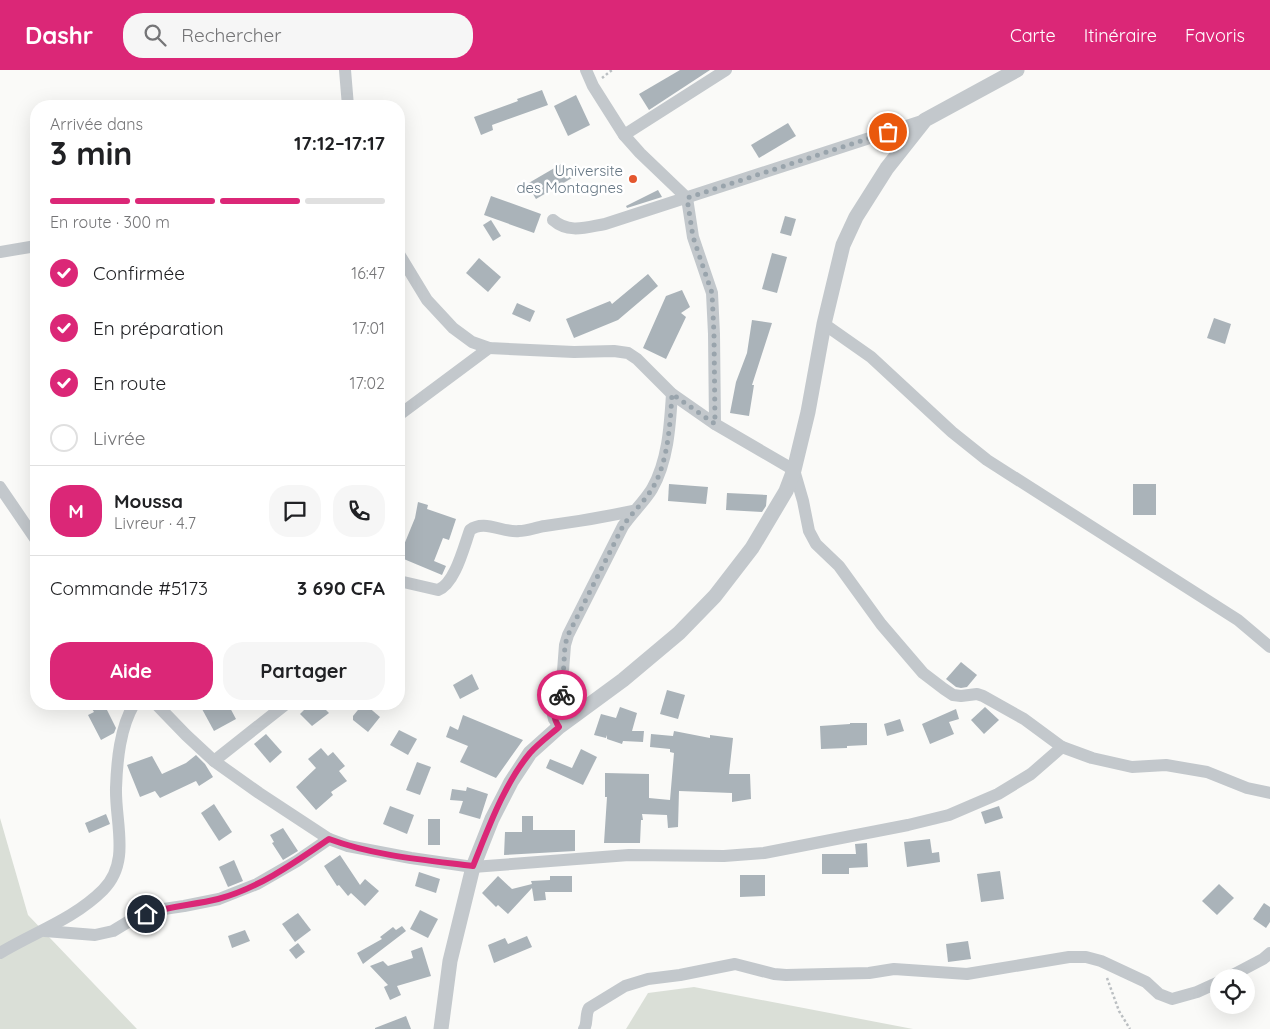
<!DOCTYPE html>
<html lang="fr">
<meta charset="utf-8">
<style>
body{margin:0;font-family:Quicksand,sans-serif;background:#f6f6f6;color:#202124;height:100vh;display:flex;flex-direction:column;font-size:19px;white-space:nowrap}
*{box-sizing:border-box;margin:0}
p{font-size:16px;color:#757577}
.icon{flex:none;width:28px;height:28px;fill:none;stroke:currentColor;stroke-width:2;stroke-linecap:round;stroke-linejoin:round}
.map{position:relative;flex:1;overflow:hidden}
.panel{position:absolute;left:30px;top:30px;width:375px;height:610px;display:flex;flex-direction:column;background:#fff;border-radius:20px;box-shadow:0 5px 20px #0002}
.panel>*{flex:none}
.controls{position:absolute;left:1210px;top:899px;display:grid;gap:10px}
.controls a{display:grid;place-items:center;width:45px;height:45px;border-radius:50%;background:#fff;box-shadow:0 5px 20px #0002;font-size:25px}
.pin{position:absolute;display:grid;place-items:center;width:42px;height:42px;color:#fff;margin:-21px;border:2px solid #fff;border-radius:50%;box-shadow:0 1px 5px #0007}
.courier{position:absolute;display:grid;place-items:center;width:50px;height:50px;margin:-25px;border:4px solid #db2777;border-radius:50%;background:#fff;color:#222;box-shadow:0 1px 6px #0007}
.headline em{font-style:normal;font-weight:700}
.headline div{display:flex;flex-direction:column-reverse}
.headline{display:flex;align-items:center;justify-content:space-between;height:85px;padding:0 20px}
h1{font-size:32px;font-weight:700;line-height:38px}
.bar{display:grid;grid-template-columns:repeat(4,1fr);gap:8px 5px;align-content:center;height:60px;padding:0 20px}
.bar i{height:6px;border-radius:4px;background:#e0e0e0}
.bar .active{background:#db2777}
.bar p{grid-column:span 4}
.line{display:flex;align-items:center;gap:12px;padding:0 20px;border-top:1px solid #e0e0e0}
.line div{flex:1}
.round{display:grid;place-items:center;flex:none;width:52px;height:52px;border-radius:20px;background:#f6f6f6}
ol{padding:0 20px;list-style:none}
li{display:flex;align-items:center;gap:15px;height:55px}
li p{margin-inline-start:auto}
li .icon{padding:5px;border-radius:50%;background:#db2777;color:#fff;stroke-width:4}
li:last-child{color:#757577}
li i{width:28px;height:28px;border:2px solid #e0e0e0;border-radius:50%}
.button{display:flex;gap:10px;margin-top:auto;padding:10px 20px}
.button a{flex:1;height:58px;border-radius:20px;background:#db2777;color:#fff;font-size:20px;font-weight:700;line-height:58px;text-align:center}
.button a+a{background:#f6f6f6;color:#202124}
header{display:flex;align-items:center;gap:30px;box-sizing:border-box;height:70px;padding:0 25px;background:#db2777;color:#fff}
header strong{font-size:24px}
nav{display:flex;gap:28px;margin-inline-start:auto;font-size:18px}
.search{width:350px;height:45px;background:#f6f6f6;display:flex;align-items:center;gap:12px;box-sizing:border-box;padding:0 18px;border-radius:20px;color:#757577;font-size:19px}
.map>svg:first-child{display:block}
.green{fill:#dadfd7}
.building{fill:#aab3b9}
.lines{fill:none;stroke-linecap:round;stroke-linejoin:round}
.path{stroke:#bbbfc2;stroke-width:2.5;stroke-dasharray:2.5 2.5;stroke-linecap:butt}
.minor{stroke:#c3c8cc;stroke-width:12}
.tertiary{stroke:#c3c8cc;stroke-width:15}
.done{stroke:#99a4ac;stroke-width:5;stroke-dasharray:0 9}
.route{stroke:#db2777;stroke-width:6}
.poi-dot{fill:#e4572e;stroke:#fff;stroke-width:2}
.labels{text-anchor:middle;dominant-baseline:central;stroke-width:5;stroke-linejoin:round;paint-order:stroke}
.poi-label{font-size:15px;fill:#657683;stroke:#fff;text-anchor:end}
</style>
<header>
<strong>Dashr</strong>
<div class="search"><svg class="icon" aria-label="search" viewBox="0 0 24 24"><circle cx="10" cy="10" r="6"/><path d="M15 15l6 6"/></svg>Rechercher</div>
<nav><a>Carte</a><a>Itinéraire</a><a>Favoris</a></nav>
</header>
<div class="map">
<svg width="1270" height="959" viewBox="0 0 1270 959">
<rect width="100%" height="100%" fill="#fafaf8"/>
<!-- green -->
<g class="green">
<polygon points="0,748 28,845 137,959 0,959"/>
<polygon points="694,917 913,959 626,959 648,923"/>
</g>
<!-- building -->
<g class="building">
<polygon points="680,0 710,0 649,40 639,24"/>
<polygon points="542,20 548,35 492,55 493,60 481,65 474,47 518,31 517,29"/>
<polygon points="576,25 590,55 568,66 554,36"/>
<polygon points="788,53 796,66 759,88 751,75"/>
<polygon points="563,93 572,108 536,129 527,114"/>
<polygon points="658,120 662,127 627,138 626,136"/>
<polygon points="491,126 541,144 534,163 484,145"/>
<polygon points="785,146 796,149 791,166 780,163"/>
<polygon points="491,150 501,166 493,171 483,155"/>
<polygon points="772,183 787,187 777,223 762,219"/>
<polygon points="479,188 501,207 488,222 466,203"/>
<polygon points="648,204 658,216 618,250 574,268 566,249 610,231 612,234"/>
<polygon points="682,220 690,237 681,243 686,247 666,289 643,278 666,226"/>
<polygon points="517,233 535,241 530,252 512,244"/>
<polygon points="1214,248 1231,254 1225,274 1207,268"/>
<polygon points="752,250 772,253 752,315 754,315 749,346 730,343 736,312 747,283"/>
<polygon points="669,414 708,417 706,434 668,431"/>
<rect x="1133" y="414" width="23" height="31"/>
<polygon points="727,423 767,425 766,436 762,442 726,440"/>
<polygon points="418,432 428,435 427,439 456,449 449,470 443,468 434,491 446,496 442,505 399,487 415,448"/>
<polygon points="961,592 977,605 967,617 961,618 956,617 946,609"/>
<polygon points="472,604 479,619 460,629 453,615"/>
<polygon points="667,620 685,625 678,649 660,644"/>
<polygon points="89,634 104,634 116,658 114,663 101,670 88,645 94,642"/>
<polygon points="211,634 228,634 236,649 214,661 202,639"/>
<polygon points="310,634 320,634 329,643 312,656 300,644"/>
<polygon points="362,635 366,635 380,647 368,662 353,650 353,646"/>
<polygon points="620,637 637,643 632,661 644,661 643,672 623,671 622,674 607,669 607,665 606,668 594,665 601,644 616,648"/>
<polygon points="985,637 999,650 984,664 971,650"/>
<polygon points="956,639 959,649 949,652 954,664 930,674 922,654"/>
<polygon points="463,645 523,670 496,708 460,692 468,676 446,667 450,656 458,660"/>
<polygon points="900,649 904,661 887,666 884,654"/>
<polygon points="850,653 867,653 867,675 847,676 847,678 821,679 820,656 850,654"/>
<polygon points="399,660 417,669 408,685 390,675"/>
<polygon points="674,661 710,668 710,665 733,668 729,704 750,704 751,729 732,732 732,723 679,721 678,757 668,758 667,745 642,744 643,750 641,750 640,773 604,773 607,727 605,727 605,703 649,704 649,728 670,730 674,683 670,682 670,679 650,677 651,664 673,666"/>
<polygon points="266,664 282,682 270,693 254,674"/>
<polygon points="321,678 328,686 333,682 345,696 339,701 347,711 331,722 333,725 316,740 296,717 316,698 308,689"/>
<polygon points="581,679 597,687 583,715 546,698 550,689 572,698"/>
<polygon points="196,685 205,694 213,707 199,716 196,711 160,728 155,721 140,727 127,695 152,686 162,704 186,693"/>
<polygon points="417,692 431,697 420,725 406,720"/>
<polygon points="467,717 488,724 480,749 459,743 463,731 450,730 452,719 466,721"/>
<polygon points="214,734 232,762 219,771 201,743"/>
<polygon points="390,736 414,745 407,764 383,754"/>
<polygon points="999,736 1003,748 985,754 981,742"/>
<polygon points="106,744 110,754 89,763 85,753"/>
<polygon points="522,746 533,746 533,760 575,760 575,781 504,785 505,762 522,762"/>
<rect x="428" y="749" width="12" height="26"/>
<polygon points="283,758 298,781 283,790 272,773 274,772 270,765"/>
<polygon points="930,769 932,783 939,782 940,792 907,797 904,772"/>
<polygon points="867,773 868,797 849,798 849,804 822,804 822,784 856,784 855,774"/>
<polygon points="340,785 360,815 365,809 379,821 365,836 351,823 348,826 339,815 337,816 324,796"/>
<polygon points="234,790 243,811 228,817 219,797"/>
<polygon points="1000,801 1004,829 981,832 977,804"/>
<polygon points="419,802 440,809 436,823 415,816"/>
<polygon points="740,805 765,805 765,826 740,827"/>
<polygon points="498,806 512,819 532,814 531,811 550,810 550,806 572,806 572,822 545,822 546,830 534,831 532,818 508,844 498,835 496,837 482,823"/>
<polygon points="1219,814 1234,828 1217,845 1202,831"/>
<polygon points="1264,833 1270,837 1270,852 1266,858 1253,849"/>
<polygon points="420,840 438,849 428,868 410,859"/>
<polygon points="298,843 311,860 295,872 282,854"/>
<polygon points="402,856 406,861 363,894 357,883 382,869 380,867 393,857 396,860"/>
<polygon points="245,860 250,871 232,878 228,866"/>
<polygon points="527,866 532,877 494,893 488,875 505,868 508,874"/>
<polygon points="968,871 971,889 948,892 946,874"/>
<polygon points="298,873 305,882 296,889 289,880"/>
<polygon points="422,877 431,906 397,916 401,925 390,930 384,917 388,915 370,896 383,891 388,896 413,888 411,881"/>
<polygon points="406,946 411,959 375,959 375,958"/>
</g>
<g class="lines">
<!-- path -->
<g class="path">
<polyline points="602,8 612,0"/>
<polyline points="1107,908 1119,941 1130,959"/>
</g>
<!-- minor -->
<g class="minor">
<polyline points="345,0 348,36"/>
<polyline points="586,0 593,16 624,65 640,83 687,128 693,167 712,223 714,264 715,354"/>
<polyline points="624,65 726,0"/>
<path d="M 553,150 C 569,164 587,157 605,154 L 925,50"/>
<polyline points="0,182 36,176"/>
<polyline points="399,184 427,230 453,258 472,272 489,278 574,282 614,281 628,283 637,289 672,324 715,354 794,400 803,431 809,461 816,474 839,496 881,554 923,603 944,619 953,625 961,626 977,624 983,626 1024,649 1062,677 1092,688 1132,697 1166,695 1207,702 1247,718 1270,723"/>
<polyline points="824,254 871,287 952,362 987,390 1238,550 1270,577"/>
<polyline points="399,345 489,278"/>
<polyline points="0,417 36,470"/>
<path d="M 399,511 L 438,520 C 455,514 464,476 470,460 C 484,449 503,463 519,461 C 528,461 536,457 545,456 C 575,452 604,447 633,441"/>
<polyline points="156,634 186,665 214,691 259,723 329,769 348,776 411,788 473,797 629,785 724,786 764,783 908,755 949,745 998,724 1031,704 1062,677"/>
<path d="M 559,657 L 554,649 L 553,645 L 561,627 L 565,575 L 568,565 L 623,456 C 632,443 644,432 652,419 C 668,391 670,356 672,324"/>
<polyline points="214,691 286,634"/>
<polyline points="45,861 95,865 113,861 136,847 157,840 184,836 219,829 257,814 297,791 329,769"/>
<path d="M 0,883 C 35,862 74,849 103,820 C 131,792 115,753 116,718 C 117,690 120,658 134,634"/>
<polyline points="1227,908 1263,889 1270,883"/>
<path d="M 584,959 C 588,953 585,945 589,938 L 625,916 L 648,909 L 680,905 L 735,894 L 774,904 L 786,905 L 869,903 L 894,899 L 967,904 L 1069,887 L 1086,887 L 1101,891 L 1146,912 L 1159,924 L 1172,929 L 1197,922 L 1219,912"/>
</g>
<!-- tertiary -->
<polyline class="tertiary" points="441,959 450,891 473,797 492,749 511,712 530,683 559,657 623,610 679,563 715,526 752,478 786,421 794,400 808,342 824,254 843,175 856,147 887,98 925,50 1017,0"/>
</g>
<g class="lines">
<!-- done -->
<path class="done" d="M 562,625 L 565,575 L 568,565 L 623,456 C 631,444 642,434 650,422 C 668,396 670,355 672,324 L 715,354 L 714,264 L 712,223 L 693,167 L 687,128 L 888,62"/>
<!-- route -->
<path class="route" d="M 146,844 C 169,836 194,835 218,829 C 259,818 294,793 329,769 C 375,786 425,790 473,796 C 488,759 504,714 530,683 C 539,673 550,665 559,657 C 549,642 558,639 562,625"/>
</g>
<!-- markers -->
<circle class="poi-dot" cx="633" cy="109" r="5"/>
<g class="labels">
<!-- poi labels -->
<g class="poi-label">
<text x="623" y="100">Universite<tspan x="623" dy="17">des Montagnes</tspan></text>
</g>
</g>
</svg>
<div class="controls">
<a><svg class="icon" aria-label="locate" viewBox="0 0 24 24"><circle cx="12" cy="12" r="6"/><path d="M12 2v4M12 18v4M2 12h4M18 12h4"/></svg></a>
</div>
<div class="pin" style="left:888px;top:62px;background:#ea580c"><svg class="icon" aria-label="bag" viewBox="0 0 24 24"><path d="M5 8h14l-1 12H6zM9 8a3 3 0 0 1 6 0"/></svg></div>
<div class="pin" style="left:146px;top:844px;background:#1f2937"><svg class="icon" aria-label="home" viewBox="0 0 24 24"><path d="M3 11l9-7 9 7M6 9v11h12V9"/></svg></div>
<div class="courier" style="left:562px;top:625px"><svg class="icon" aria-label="bike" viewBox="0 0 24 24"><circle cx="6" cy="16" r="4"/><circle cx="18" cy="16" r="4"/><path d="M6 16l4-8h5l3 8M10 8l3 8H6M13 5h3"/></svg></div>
<section class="panel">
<div class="headline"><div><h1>3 min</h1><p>Arrivée dans</p></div><em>17:12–17:17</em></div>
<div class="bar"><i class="active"></i><i class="active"></i><i class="active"></i><i></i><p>En route · 300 m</p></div>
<ol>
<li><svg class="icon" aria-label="check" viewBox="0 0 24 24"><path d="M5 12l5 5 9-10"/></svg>Confirmée<p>16:47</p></li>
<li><svg class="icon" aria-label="check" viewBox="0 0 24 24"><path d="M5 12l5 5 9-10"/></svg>En préparation<p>17:01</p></li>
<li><svg class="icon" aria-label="check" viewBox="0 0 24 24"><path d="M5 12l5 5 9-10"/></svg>En route<p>17:02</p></li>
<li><i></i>Livrée</li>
</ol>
<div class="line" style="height:90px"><b class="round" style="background:#db2777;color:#fff">M</b><div><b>Moussa</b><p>Livreur · 4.7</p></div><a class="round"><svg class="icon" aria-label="chat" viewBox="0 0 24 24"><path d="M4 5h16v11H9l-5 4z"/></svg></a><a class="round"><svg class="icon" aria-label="phone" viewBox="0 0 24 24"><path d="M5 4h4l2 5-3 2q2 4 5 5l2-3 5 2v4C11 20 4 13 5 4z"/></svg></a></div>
<div class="line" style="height:65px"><div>Commande #5173</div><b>3 690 CFA</b></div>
<div class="button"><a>Aide</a><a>Partager</a></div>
</section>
</div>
